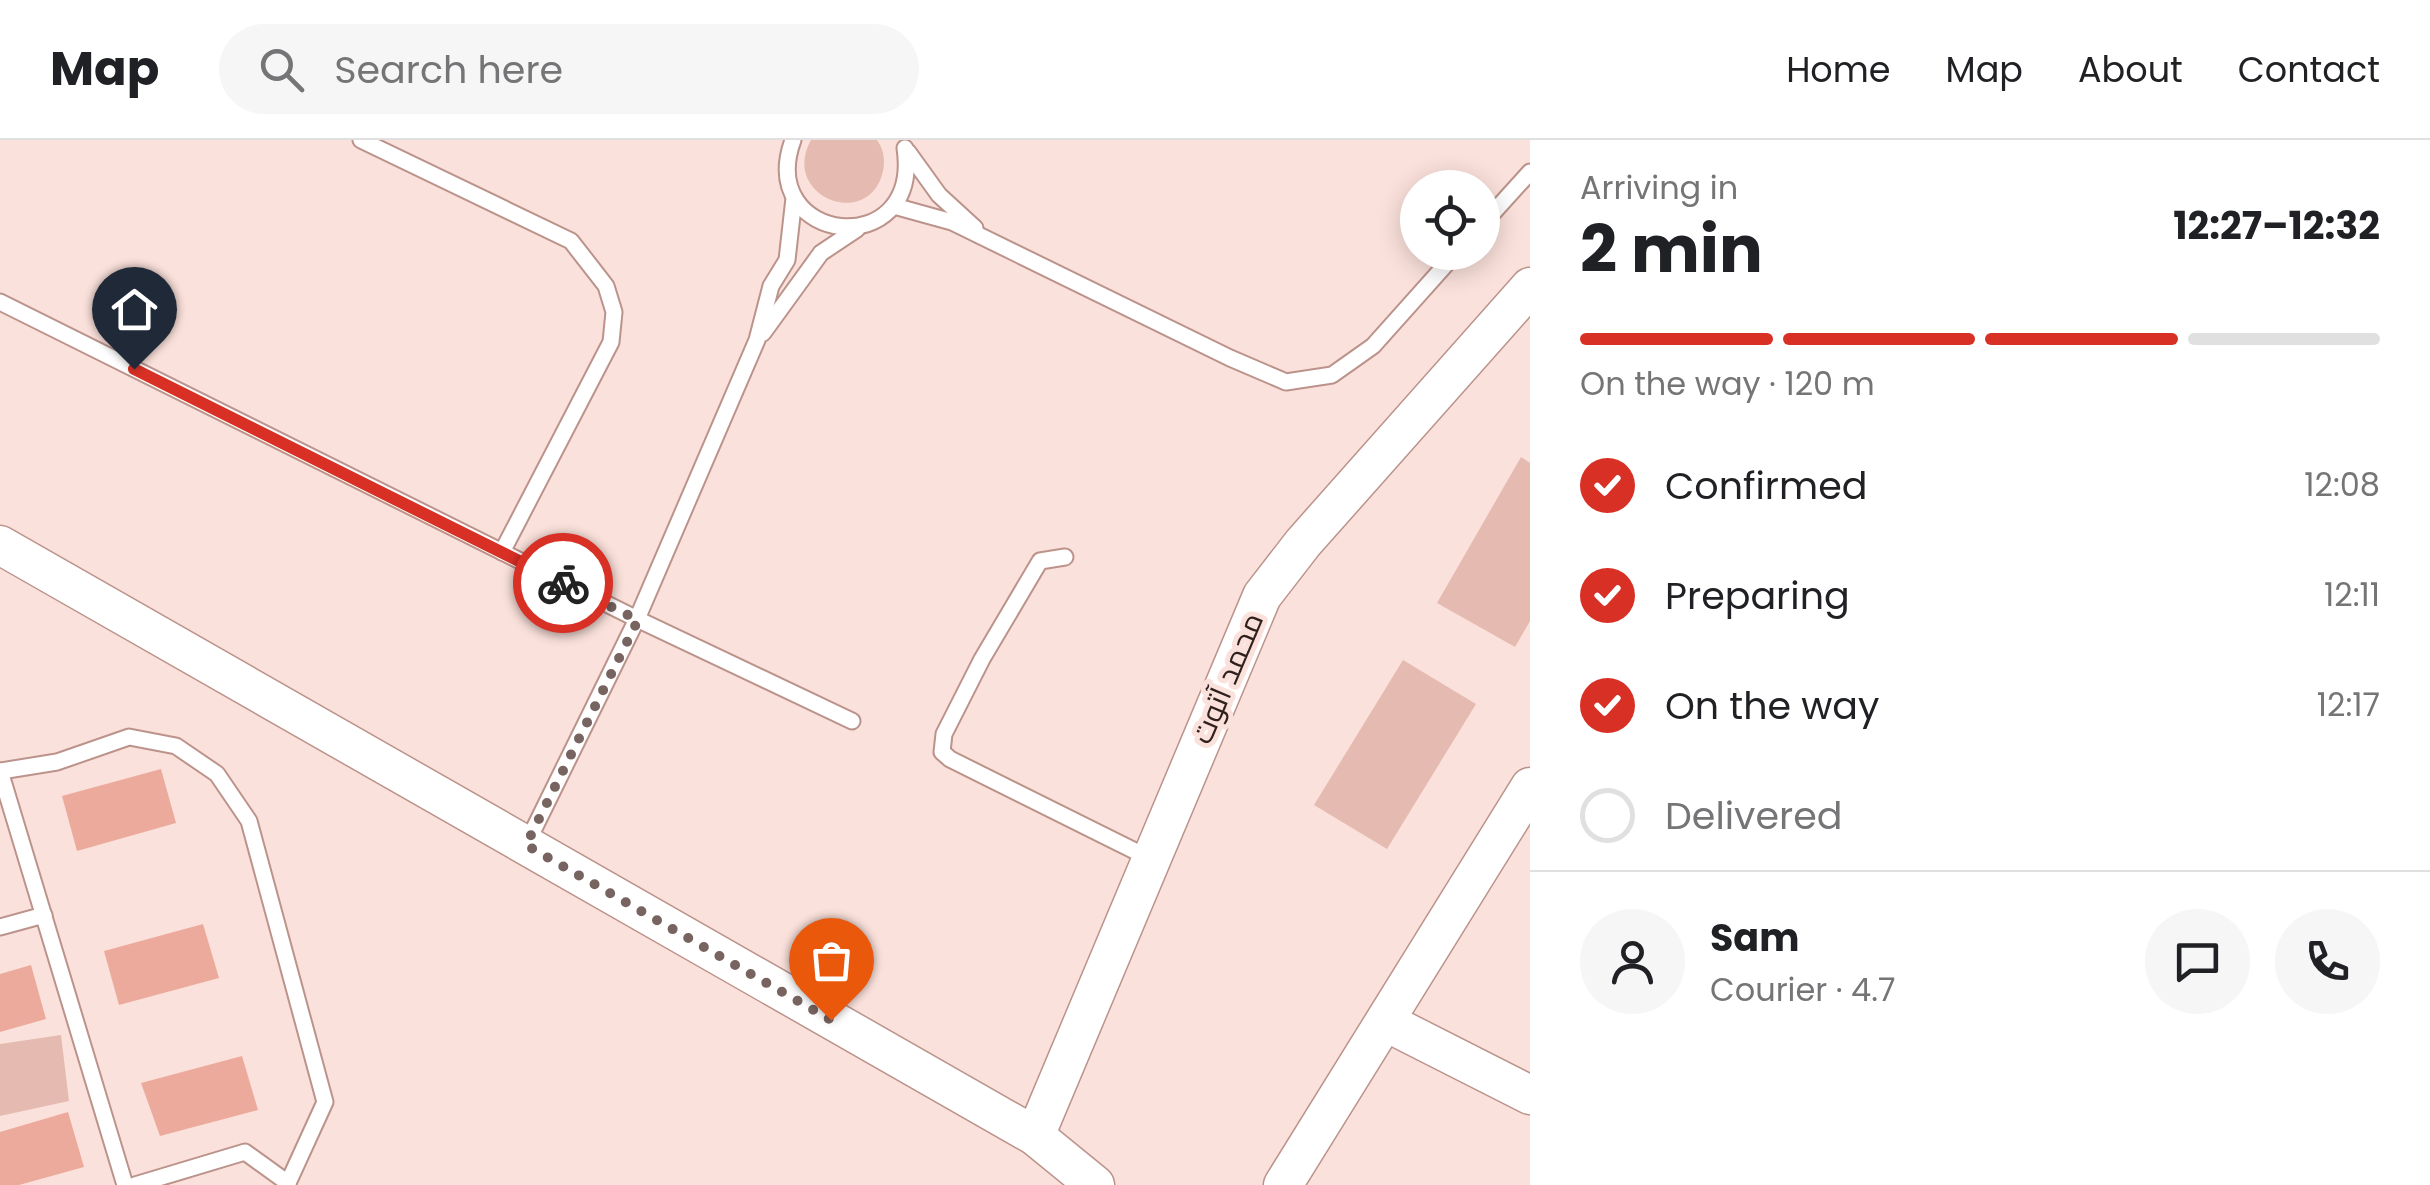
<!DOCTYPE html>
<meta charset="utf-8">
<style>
body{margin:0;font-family:Poppins,Cairo,sans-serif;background:#f6f6f6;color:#202124;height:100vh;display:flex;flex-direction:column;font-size:38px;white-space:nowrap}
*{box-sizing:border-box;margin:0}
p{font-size:32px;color:#757577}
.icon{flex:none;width:55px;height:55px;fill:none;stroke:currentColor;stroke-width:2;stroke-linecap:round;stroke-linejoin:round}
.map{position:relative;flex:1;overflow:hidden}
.drawer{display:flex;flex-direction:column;background:#fff;width:900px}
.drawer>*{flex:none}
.controls{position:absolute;left:1400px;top:30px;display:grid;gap:20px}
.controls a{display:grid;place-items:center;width:100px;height:100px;border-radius:50%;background:#fff;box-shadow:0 5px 25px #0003;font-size:50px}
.pin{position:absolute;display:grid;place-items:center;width:85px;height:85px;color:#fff;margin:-102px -42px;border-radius:50% 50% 50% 0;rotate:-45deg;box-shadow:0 0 10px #0007}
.pin .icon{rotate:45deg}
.courier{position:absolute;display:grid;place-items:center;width:100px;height:100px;margin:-50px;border:8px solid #d93025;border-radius:50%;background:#fff;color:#222;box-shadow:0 2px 12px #0007}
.overview em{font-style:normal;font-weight:700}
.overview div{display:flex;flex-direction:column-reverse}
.overview{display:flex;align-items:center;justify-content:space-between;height:170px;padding:0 50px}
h1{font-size:65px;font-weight:700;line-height:75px}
.bar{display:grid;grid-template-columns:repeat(4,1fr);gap:15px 10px;align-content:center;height:120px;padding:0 50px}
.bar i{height:12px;border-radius:8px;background:#e0e0e0}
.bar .on{background:#d93025}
.bar p{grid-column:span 4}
.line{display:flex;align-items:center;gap:25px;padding:0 50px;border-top:2px solid #e0e0e0}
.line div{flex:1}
.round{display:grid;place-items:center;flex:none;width:105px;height:105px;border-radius:52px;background:#f6f6f6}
ol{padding:0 50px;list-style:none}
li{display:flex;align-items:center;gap:30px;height:110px}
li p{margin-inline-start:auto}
li .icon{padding:10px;border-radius:50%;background:#d93025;color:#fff;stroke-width:4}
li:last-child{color:#757577}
li i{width:55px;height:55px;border:5px solid #e0e0e0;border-radius:50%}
header{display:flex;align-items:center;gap:60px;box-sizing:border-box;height:140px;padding:0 50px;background:#fff;border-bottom:2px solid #e0e0e0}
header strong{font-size:48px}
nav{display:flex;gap:55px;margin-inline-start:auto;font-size:35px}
.search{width:700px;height:90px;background:#f6f6f6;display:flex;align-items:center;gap:25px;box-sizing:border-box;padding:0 35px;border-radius:55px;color:#757577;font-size:38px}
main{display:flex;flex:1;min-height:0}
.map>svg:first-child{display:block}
.green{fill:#e5bbb1}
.building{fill:#ecaa9c}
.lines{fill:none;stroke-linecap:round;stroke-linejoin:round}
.service-casing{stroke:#bb938b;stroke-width:19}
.tertiary-casing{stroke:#bb938b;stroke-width:41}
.service{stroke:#fff;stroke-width:15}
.tertiary{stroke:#fff;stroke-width:38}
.done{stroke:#776460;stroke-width:10;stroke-dasharray:0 18}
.route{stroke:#d93025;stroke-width:12}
.labels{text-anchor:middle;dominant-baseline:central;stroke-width:10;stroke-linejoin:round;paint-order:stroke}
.street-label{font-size:30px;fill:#30201d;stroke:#fbe1db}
</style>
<header>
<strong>Map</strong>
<div class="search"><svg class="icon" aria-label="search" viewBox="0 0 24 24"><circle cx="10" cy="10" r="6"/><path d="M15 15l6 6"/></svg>Search here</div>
<nav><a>Home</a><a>Map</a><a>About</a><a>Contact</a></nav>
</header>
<main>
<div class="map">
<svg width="1530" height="1045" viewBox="0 0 1530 1045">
<rect width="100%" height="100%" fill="#fbe1db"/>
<!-- green -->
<g class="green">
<path d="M 811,0 L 877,0 C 885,11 886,25 881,38 C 862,89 781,54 811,0 Z"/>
<polygon points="1521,317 1530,323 1530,481 1515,507 1437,463"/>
<polygon points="1403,520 1476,564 1387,709 1314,665"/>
<polygon points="61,895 69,961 0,976 0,904"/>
</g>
<!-- building -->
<g class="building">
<polygon points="161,629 176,683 77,711 62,656"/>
<polygon points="203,784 219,838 119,865 104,811"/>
<polygon points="31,825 46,879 0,892 0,834"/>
<polygon points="242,916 258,970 160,996 141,943"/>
<polygon points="68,972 84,1027 19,1045 0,1045 0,992"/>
</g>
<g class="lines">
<!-- service casing -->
<g class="service-casing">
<g id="service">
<polyline points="361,0 571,101 606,146 614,172 611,202 502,412"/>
<path d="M 793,0 C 755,104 922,124 905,8"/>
<polyline points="908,12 939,55 975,88"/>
<polyline points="894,66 952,82 1230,218 1286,242 1332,235 1373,206 1457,112"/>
<polyline points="1482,85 1530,32"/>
<polyline points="0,162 637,479 852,581"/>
<polyline points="763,193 821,113 857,89"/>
<polyline points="1065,417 1040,421 982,519 944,594 942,612 950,619 1151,719"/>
<polyline points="0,631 125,1045"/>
<polyline points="1,631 57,622 129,597 176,606 217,634 249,681 325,962 288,1043"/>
<polyline points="526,705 637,479 757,200 771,146 787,120 794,58"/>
<polyline points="0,787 44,775"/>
<polyline points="135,1045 245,1012 288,1043 287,1045"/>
</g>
</g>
<!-- tertiary casing -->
<g class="tertiary-casing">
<g id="tertiary">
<polyline points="0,405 1035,996 1095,1045"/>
<polyline points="1386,882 1530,955"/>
<polyline points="1035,996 1262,456 1303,403 1530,147"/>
<polyline points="1283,1045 1530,647"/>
</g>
</g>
<!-- service -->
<use href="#service" class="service"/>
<!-- tertiary -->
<use href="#tertiary" class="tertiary"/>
</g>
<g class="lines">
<!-- done -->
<polyline class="done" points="563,443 638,480 526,705 831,880"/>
<!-- route -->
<polyline class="route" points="134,229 563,443"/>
</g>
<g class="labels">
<!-- street labels -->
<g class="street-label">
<text transform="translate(1227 538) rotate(-67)">محمد آتوت</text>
</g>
</g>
</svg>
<div class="controls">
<a><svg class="icon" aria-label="locate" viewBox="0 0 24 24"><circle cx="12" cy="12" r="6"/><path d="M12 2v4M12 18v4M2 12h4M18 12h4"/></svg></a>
</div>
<div class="pin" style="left:831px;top:880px;background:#ea580c"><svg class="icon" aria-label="bag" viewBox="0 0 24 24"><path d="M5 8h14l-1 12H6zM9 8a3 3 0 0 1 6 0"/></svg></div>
<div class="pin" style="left:134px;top:229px;background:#1f2937"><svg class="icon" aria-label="home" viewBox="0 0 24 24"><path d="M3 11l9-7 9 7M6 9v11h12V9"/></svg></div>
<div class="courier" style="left:563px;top:443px"><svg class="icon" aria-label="bike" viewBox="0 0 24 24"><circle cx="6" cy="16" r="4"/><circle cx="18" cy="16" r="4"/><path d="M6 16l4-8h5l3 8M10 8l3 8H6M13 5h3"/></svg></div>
</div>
<section class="drawer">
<div class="overview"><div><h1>2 min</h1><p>Arriving in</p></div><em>12:27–12:32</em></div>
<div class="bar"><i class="on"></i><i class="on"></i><i class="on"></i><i></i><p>On the way · 120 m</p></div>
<ol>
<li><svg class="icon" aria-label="check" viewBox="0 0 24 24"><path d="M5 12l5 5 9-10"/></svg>Confirmed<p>12:08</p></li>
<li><svg class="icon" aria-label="check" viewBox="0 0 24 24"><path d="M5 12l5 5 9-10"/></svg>Preparing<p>12:11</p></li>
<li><svg class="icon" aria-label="check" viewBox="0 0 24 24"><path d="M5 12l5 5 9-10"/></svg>On the way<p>12:17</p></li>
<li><i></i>Delivered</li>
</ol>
<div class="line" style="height:180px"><a class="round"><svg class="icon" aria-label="person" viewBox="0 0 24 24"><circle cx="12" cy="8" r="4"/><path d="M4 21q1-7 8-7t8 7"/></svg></a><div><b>Sam</b><p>Courier · 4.7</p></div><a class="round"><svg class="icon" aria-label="chat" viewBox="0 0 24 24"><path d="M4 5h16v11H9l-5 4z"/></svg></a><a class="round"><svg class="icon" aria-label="phone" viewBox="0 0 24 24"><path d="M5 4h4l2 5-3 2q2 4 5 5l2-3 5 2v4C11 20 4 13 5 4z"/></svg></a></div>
</section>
</main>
